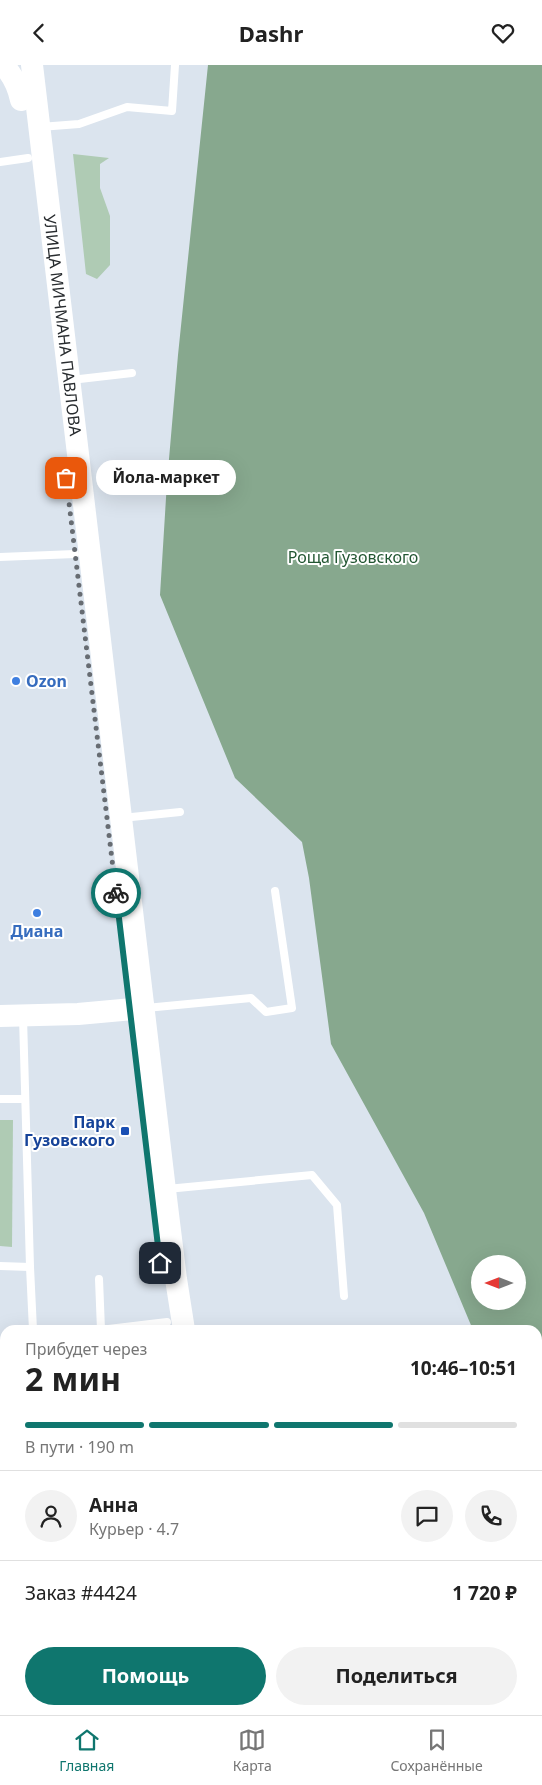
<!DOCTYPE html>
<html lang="ru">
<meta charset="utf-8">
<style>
body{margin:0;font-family:"Noto Sans",sans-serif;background:#f2f2f2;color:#222;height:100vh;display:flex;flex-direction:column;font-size:19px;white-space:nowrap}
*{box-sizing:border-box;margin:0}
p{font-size:16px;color:#767676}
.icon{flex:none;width:28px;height:28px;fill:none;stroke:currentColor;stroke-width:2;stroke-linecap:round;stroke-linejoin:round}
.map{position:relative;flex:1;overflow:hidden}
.side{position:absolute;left:0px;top:1260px;width:542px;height:390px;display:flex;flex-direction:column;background:#fff;border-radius:15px 15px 0 0;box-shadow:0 5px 20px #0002}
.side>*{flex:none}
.needle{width:32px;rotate:270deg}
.fabs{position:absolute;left:471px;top:1190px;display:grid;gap:10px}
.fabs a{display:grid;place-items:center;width:55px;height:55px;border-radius:50%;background:#fff;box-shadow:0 5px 20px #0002;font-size:25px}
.pin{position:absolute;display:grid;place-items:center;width:42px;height:42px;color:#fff;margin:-21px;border-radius:10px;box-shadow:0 2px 8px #0006}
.courier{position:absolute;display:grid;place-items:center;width:50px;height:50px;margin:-25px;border:4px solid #0f766e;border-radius:50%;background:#fff;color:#222;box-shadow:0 1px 6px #0007}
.bubble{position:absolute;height:35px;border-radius:18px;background:#fff;box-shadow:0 5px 20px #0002;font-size:16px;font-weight:700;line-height:35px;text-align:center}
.summary em{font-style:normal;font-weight:700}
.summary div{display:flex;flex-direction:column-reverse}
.summary{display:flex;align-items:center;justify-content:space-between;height:85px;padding:0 25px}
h1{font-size:32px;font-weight:700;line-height:38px}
.bar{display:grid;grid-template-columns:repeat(4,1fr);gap:8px 5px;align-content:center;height:60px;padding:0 25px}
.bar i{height:6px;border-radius:4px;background:#e0e0e0}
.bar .on{background:#0f766e}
.bar p{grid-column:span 4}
.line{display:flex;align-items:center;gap:12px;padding:0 25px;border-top:1px solid #e0e0e0}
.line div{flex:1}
.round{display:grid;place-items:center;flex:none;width:52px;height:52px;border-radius:26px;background:#f2f2f2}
.cta{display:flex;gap:10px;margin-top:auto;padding:10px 25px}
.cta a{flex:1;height:58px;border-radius:30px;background:#0f766e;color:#fff;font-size:20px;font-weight:700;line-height:58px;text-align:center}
.cta a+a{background:#f2f2f2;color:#222}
header{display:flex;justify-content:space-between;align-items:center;height:65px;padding:0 25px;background:#fff;font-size:22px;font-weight:700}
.dock{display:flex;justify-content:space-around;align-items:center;height:70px;border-top:1px solid #e0e0e0;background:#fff;font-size:14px;color:#767676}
.dock a{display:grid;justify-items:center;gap:2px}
.dock .on{color:#0f766e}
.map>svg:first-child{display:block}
.medical{fill:#d8d6ec}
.green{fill:#afcbb4}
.forest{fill:#87a88e;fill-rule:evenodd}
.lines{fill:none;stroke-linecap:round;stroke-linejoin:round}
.lane{stroke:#fff;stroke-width:8}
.secondary{stroke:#fff;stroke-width:22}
.done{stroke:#676c72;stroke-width:5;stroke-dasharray:0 9}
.route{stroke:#0f766e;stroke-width:6}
.shop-dot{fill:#3f7fe0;stroke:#fff;stroke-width:2}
.transit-dot{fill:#1a4fb4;stroke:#fff;stroke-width:2}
.labels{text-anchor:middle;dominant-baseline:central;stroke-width:4;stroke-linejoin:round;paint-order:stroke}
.street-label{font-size:16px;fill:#282c2f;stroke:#fff}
.park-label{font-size:16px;fill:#225632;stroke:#fff}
.shop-label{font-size:16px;font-weight:bold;fill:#366cbe;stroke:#fff;text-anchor:start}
.transit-label{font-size:16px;font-weight:bold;fill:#164399;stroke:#fff;text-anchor:end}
</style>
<header><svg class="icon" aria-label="back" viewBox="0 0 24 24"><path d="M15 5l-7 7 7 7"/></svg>Dashr<svg class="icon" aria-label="heart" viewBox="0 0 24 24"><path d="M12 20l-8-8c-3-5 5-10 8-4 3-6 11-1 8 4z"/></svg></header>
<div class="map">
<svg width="542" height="1650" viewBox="0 0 542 1650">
<rect width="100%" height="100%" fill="#dbe4ee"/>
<!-- medical -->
<polygon class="medical" points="542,1589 542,1650 405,1650 402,1645 538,1645 538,1590"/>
<!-- green -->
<g class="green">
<polygon points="73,89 109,93 100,99 100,123 110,151 110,200 97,214 86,209"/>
<polygon points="0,1055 13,1055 12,1182 0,1181"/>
</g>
<!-- forest -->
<g class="forest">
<path d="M 208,0 L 542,0 L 542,1404 L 538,1396 L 538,1265 L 473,1265 L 424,1148 L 331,979 L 309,813 L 302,777 L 235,713 L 160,530 L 167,417 L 178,290 ZM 480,1199 L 518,1199 L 518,1236 L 480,1236 Z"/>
<polygon points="402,1645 484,1645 520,1650 405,1650"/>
</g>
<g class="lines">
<!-- lane -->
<g class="lane">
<polyline points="40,62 79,59 127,42 172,46 175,0"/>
<polyline points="0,97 28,93"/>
<polyline points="71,315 132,308"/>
<polyline points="0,492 75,489"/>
<polyline points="122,753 180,747"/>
<polyline points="146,943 251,933 266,947 292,943 275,826"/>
<polyline points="23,952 30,1202 33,1265"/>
<polyline points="0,1034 25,1034"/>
<polyline points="167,1124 312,1110 337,1140 344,1231"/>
<polyline points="0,1201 30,1202"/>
<polyline points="99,1214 101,1265"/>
<polyline points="100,1265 167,1257"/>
<polyline points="0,1366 5,1364"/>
<polyline points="538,1478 542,1477"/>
<polyline points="538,1530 542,1530"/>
<polyline points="0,1562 3,1568"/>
<polyline points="538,1581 542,1581"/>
<polyline points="538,1606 542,1605"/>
<polyline points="158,1645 159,1650"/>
</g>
<!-- secondary -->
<g class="secondary">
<path d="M 3,0 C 13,10 18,21 21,35"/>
<path id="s1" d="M 32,0 L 165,1125 L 176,1214 L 184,1265"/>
<polyline points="0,951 78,949 144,943"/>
<polyline points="370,1645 373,1650"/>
</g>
</g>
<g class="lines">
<!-- done -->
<polyline class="done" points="66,413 116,828"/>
<!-- route -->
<polyline class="route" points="116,828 160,1198"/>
</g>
<!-- markers -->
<g class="shop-dot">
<circle cx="16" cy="616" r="5"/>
<circle cx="37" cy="848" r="5"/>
</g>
<rect class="transit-dot" x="120" y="1061" width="10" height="10" rx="2.5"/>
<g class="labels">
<!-- street labels -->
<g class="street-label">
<text stroke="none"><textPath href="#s1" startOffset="262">УЛИЦА МИЧМАНА ПАВЛОВА</textPath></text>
</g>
<!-- park labels -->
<g class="park-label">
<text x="353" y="492">Роща Гузовского</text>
</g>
<!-- shop labels -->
<g class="shop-label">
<text x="26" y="616">Ozon</text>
<text x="37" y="866" text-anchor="middle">Диана</text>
</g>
<!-- transit labels -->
<g class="transit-label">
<text x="115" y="1057">Парк<tspan x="115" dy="18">Гузовского</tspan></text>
</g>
</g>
</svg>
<div class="fabs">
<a><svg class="needle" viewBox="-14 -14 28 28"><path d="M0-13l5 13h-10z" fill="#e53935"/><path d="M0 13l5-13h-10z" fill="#767676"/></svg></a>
</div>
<div class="pin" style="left:66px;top:413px;background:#ea580c"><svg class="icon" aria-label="bag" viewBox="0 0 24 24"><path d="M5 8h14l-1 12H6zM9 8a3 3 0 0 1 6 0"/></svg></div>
<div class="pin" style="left:160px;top:1198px;background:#1f2937"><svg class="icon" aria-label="home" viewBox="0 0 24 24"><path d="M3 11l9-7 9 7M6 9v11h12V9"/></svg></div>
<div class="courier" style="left:116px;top:828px"><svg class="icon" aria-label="bike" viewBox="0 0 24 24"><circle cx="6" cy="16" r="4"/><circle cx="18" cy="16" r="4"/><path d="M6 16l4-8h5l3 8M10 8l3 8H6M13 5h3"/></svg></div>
<div class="bubble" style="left:96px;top:395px;width:140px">Йола-маркет</div>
<section class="side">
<div class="summary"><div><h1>2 мин</h1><p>Прибудет через</p></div><em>10:46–10:51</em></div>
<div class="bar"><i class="on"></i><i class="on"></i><i class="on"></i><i></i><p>В пути · 190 m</p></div>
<div class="line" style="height:90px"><a class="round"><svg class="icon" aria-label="person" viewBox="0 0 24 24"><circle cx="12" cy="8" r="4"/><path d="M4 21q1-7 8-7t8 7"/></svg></a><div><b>Анна</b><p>Курьер · 4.7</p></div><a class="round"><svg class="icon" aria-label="chat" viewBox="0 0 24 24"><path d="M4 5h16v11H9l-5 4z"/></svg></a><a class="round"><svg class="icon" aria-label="phone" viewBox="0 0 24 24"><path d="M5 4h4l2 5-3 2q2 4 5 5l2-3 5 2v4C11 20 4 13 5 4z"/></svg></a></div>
<div class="line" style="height:65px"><div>Заказ #4424</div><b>1 720 ₽</b></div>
<div class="cta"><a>Помощь</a><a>Поделиться</a></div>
</section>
</div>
<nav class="dock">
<a class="on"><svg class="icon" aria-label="home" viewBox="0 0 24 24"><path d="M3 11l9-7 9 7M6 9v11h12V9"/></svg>Главная</a>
<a><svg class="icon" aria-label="map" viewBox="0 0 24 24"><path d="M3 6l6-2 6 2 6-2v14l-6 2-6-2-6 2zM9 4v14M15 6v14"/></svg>Карта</a>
<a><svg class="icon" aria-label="saved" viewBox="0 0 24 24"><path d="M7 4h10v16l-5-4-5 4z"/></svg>Сохранённые</a>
</nav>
